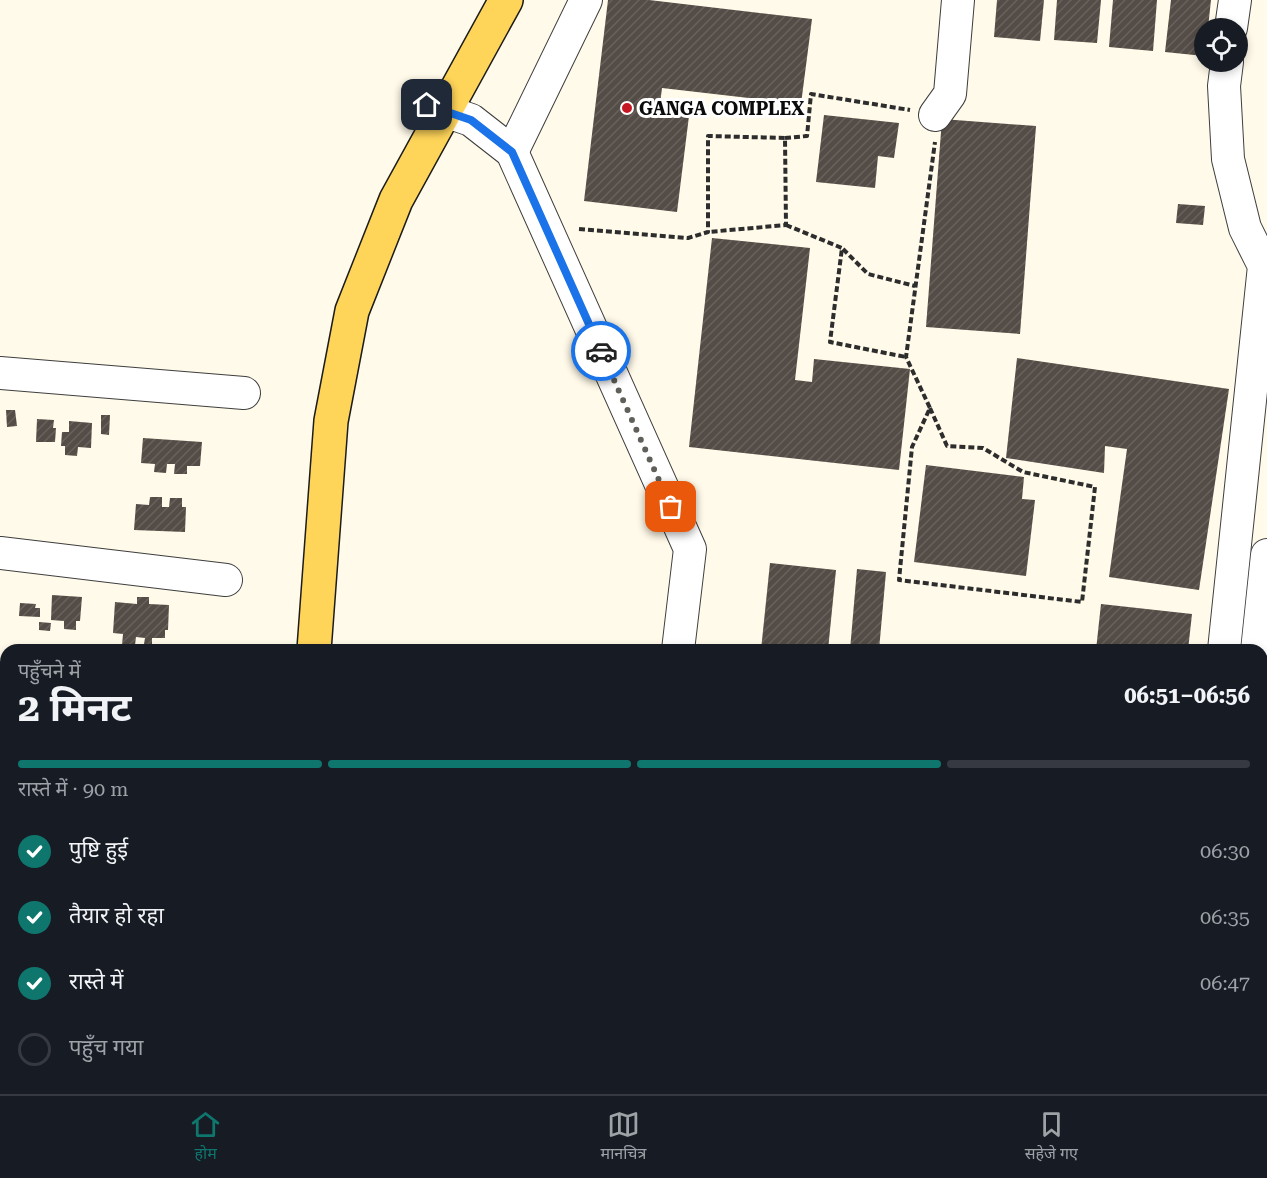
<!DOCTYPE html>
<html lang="hi">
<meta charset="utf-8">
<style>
body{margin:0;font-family:"Roboto Serif","Noto Sans Devanagari",serif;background:#20242c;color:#f1f3f6;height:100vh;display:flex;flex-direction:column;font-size:22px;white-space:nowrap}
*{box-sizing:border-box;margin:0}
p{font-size:20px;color:#9ea1a6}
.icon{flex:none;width:33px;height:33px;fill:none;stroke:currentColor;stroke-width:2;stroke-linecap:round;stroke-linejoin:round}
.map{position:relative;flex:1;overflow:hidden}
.drawer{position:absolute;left:0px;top:644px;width:1268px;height:452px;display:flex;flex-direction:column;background:#171b24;border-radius:18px 18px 0 0;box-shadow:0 3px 9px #0003}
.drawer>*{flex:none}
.fabs{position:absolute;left:1194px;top:18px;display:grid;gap:12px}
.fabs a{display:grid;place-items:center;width:54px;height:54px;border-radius:50%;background:#171b24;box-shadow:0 3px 9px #0003;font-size:30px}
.pin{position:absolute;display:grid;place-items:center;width:51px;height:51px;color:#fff;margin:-26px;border-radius:12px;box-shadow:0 3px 9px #0006}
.courier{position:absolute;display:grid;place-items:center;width:60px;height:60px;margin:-30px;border:4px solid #1a73e8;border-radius:50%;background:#fff;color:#222;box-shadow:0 2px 8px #0007}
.overview em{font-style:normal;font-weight:700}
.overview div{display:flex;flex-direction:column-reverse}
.overview{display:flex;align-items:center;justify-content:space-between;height:102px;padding:0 18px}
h1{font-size:39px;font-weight:700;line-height:45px}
.bar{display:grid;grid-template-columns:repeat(4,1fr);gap:9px 6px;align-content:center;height:72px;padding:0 18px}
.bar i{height:8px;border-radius:4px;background:#363941}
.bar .current{background:#0f766e}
.bar p{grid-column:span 4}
ol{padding:0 18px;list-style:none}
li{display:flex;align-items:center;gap:18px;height:66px}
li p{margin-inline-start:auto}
li .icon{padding:6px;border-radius:50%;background:#0f766e;color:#fff;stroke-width:4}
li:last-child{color:#9ea1a6}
li i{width:33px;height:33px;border:3px solid #363941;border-radius:50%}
.dock{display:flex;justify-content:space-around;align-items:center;height:84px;border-top:2px solid #363941;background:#171b24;font-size:16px;color:#9ea1a6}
.dock a{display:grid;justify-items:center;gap:3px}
.dock .current{color:#0f766e}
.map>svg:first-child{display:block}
.building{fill:url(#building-hatch)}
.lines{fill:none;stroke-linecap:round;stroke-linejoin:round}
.minor-casing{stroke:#3e3e3e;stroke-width:34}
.major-casing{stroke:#1c1c1c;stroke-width:36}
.path{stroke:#2d2d2d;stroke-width:4;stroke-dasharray:6 3;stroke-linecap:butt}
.minor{stroke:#fff;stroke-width:32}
.major{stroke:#ffd559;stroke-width:33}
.rail-casing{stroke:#c41924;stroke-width:7}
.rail{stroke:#fff;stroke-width:4.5;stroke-dasharray:14;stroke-linecap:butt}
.done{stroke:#605f59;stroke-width:6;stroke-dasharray:0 10.8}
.route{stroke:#1a73e8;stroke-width:8}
.poi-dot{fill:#c41924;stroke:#fff;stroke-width:2}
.labels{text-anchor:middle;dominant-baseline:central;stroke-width:6;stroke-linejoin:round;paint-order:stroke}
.poi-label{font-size:18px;font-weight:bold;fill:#0b0b0b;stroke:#fff;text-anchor:start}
</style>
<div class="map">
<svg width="1267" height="1094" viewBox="0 0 1267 1094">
<defs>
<pattern id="building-hatch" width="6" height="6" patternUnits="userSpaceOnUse" patternTransform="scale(1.5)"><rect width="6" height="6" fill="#544c46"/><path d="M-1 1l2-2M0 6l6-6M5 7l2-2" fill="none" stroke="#68615c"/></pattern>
</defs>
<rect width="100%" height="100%" fill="#fffae9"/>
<!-- building -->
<g class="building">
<polygon points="608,0 649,0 812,19 801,104 662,88 659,112 689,116 677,212 584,201"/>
<polygon points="997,0 1044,0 1040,41 994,37"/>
<polygon points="1057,0 1101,0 1097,43 1054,40"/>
<polygon points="1113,0 1157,0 1153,51 1109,47"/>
<polygon points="1171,0 1211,0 1208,28 1204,28 1204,56 1165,52"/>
<polygon points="824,115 899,123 894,158 878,156 875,188 816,182"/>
<polygon points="942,119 1036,126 1020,334 926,327"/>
<polygon points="1178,204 1205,206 1203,225 1176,223"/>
<polygon points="712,238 810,248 795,380 812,382 814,359 910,369 899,470 689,447"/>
<polygon points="1017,358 1229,389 1199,590 1109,577 1127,449 1105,446 1104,473 1006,458"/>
<polygon points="6,410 15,410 17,426 7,427"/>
<polygon points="101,415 110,415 109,435 101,434"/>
<polygon points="37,419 54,420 53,428 56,428 55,442 36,442"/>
<polygon points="69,421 92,423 91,448 78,447 77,456 65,455 65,446 61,446 62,432 69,432"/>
<polygon points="143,438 202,442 200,466 187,466 187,474 174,474 175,464 167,464 166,473 154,472 155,464 141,463"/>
<polygon points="926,465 1024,477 1022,499 1035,500 1026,576 914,562"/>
<polygon points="150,497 162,497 162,507 169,507 170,498 182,498 182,507 186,507 185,532 134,530 136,504 149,505"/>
<polygon points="770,563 836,570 828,650 761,650"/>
<polygon points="857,569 886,572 879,650 850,650"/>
<polygon points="52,595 82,597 80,621 76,621 76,630 64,629 64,621 51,620"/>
<polygon points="137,597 149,597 149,604 169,605 168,630 165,630 165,638 152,638 152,645 144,644 145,638 136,637 135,645 122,645 123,634 113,633 115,602 137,604"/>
<polygon points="20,603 36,604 35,608 40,608 40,617 19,616"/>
<polygon points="1101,604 1192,614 1188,650 1096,650"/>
<polygon points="39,622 51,623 50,631 39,630"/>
</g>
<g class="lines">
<!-- minor casing -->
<g class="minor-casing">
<g id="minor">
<polyline points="1231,28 1235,0"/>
<polyline points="427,105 471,120 512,152 690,549 678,650"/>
<polyline points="935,115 950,94 958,0"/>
<polyline points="512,152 586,0"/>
<polyline points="0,373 244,393"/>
<polyline points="0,553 226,580"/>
<polyline points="1224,650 1264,266 1245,228 1228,159 1224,86 1227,62"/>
<polyline points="1257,650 1267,555"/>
<polyline points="0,725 6,726"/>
<polyline points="1262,729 1267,740"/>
<polyline points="0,787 6,787"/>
<polyline points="0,819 6,819"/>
<polyline points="1262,1003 1267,1003"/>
<polyline points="0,1067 6,1068"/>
<polyline points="208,1089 253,1094"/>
</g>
</g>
<!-- major casing -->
<g class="major-casing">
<g id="major">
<polyline points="314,650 331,421 352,311 396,200 506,0"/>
<polyline points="253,1094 259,1089"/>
</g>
</g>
<!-- path -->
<g class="path">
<polyline points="785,138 807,136 811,94 910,110"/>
<polyline points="786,225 842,248 830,342 906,357"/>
<polyline points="579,229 688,238 708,232 708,136 785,138 786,225 708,232"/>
<polyline points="843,249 868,274 915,286"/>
<polyline points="930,408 947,446 983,448 1023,472 1095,487 1082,602 899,580 912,447 930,408 906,357 935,142"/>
</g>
<!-- minor -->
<use href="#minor" class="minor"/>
<!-- major -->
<use href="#major" class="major"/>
<!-- rail casing -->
<g class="rail-casing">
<g id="rail">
<polyline points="0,948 6,949"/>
<polyline points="0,968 6,968"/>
<polyline points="1262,1081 1267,1081"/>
<polyline points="0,1088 6,1088"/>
<polyline points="13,1089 62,1094"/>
<polyline points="1182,1089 1228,1094"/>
</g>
</g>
<!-- rail -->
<use href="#rail" class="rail"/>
</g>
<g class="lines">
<!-- done -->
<polyline class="done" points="601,351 671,507"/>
<!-- route -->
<polyline class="route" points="427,105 471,120 512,152 601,351"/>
</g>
<!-- markers -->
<circle class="poi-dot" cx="627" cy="108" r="6"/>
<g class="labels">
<!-- poi labels -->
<g class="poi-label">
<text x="639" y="108">GANGA COMPLEX</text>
</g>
</g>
</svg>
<div class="fabs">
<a><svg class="icon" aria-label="locate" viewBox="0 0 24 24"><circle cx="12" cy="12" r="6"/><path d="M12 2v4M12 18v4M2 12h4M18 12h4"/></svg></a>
</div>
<div class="pin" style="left:671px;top:507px;background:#ea580c"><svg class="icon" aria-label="bag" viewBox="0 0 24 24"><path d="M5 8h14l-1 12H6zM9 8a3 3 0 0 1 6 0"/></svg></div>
<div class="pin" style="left:427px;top:105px;background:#1f2937"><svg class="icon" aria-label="home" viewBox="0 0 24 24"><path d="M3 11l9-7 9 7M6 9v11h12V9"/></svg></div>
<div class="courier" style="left:601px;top:351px"><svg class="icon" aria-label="car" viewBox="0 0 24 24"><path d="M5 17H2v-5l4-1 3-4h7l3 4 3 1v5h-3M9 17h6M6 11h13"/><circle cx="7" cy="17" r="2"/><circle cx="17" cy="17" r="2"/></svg></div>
<section class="drawer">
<div class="overview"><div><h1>2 मिनट</h1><p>पहुँचने में</p></div><em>06:51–06:56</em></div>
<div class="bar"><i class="current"></i><i class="current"></i><i class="current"></i><i></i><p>रास्ते में · 90 m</p></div>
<ol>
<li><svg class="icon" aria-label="check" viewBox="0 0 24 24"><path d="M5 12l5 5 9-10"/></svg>पुष्टि हुई<p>06:30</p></li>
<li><svg class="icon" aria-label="check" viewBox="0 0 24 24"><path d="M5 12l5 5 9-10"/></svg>तैयार हो रहा<p>06:35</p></li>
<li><svg class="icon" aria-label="check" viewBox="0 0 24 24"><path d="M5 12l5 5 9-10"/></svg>रास्ते में<p>06:47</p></li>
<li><i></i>पहुँच गया</li>
</ol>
</section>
</div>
<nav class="dock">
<a class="current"><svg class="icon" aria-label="home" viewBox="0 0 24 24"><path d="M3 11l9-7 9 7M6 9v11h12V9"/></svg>होम</a>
<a><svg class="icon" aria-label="map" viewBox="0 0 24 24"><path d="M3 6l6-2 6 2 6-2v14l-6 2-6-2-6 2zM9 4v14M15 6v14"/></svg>मानचित्र</a>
<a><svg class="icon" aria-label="saved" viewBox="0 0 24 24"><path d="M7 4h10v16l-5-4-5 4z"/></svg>सहेजे गए</a>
</nav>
